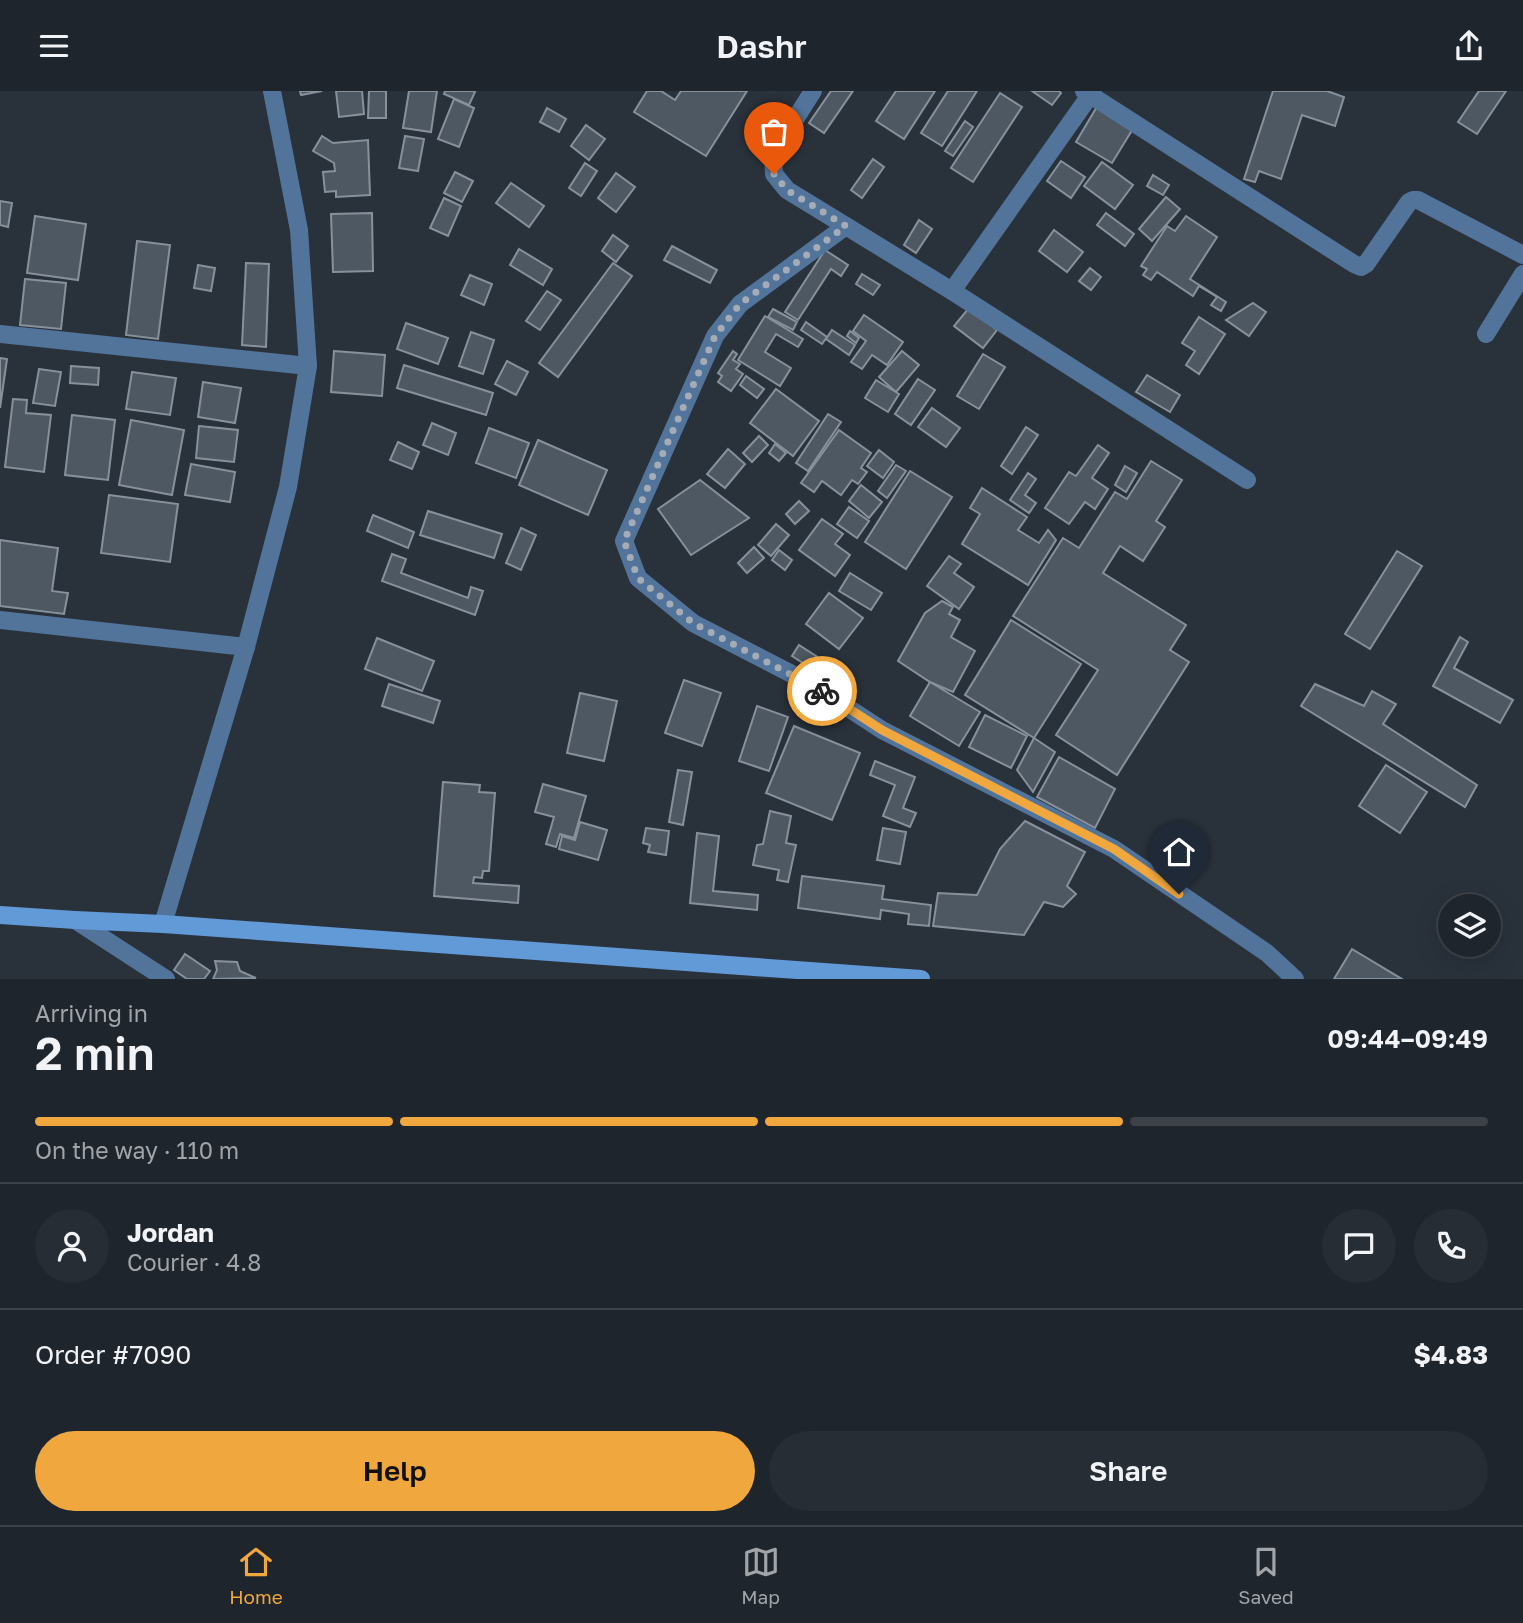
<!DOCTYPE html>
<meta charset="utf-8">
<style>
body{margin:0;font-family:"Golos Text",sans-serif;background:#272d34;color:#f1f3f6;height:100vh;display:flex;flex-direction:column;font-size:26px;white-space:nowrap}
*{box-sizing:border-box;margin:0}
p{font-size:23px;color:#a1a5a9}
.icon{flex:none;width:38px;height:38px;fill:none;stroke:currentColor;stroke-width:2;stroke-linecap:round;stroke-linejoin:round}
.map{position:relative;height:888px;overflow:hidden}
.panel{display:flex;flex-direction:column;background:#1f252c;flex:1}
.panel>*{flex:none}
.buttons{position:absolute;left:1438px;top:803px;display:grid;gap:14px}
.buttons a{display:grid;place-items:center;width:63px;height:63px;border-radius:50%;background:#1f252c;box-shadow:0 7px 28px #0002,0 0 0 2px #3c4248;font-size:35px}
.pin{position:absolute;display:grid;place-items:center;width:60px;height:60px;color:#fff;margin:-72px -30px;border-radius:50% 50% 50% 0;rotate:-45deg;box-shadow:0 0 7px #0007}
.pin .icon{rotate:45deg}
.courier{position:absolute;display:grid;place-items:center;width:70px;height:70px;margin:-35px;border:5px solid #efa73e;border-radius:50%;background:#fff;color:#222;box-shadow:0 2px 9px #0007}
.head em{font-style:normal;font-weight:600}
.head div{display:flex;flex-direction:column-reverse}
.head{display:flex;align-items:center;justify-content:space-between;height:119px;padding:0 35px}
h1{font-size:46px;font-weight:600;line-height:52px}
.bar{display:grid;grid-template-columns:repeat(4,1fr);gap:10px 7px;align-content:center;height:84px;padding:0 35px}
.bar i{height:9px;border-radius:5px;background:#3c4248}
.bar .active{background:#efa73e}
.bar p{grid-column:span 4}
.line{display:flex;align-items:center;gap:18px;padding:0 35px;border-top:2px solid #3c4248}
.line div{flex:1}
.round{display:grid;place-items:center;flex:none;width:74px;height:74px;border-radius:37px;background:#272d34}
.cta{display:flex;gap:14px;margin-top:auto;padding:14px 35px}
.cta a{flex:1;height:80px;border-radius:42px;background:#efa73e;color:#111;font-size:28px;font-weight:600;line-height:80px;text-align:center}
.cta a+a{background:#272d34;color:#f1f3f6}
header{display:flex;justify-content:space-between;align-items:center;height:91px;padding:0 35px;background:#1f252c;font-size:32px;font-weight:600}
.menu{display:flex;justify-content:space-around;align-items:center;height:98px;border-top:2px solid #3c4248;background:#1f252c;font-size:19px;color:#a1a5a9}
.menu a{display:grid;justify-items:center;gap:4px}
.menu .active{color:#efa73e}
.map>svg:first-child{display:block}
.building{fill:#4e5862;stroke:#87919c;stroke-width:2}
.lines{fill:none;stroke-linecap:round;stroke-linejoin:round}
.minor{stroke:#52749b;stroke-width:18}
.secondary{stroke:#629ad8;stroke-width:18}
.done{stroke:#a6acb5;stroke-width:7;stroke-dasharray:0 12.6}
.route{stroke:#efa73e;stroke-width:9}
</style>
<header><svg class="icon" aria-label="menu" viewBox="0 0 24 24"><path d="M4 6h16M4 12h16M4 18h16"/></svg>Dashr<svg class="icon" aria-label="share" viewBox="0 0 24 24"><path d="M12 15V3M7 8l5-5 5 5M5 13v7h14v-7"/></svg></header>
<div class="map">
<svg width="1523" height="888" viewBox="0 0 1523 888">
<rect width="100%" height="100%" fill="#29313b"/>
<!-- building -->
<g class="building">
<polygon points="300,0 322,0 301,4"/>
<polygon points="336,0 362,0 364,23 339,26"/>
<polygon points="369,0 386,0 386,27 368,27"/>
<polygon points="409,0 437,0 431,41 403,37"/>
<polygon points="445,0 473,0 475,1 469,14 444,3"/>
<polygon points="647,0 661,0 675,9 681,0 747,0 706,65 634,21"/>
<polygon points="831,0 853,0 824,42 809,32"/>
<polygon points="896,0 935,0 904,48 876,30"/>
<polygon points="948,0 977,0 942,55 921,42"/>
<polygon points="1032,0 1059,0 1061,2 1052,14"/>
<polygon points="1273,0 1327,0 1344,6 1335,35 1302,24 1281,88 1259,80 1255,91 1244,88"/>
<polygon points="1479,0 1506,0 1477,43 1458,31"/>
<polygon points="1000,2 1022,16 973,91 951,77"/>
<polygon points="454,8 474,17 459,56 438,48"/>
<polygon points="1098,14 1134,36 1112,72 1076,51"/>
<polygon points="547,17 566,28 559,41 540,31"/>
<polygon points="965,30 973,36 953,65 945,60"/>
<polygon points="586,34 605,48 589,69 571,55"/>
<polygon points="322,45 333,52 368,49 370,104 336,106 336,100 325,101 323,81 335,80 334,72 313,60"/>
<polygon points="405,45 424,48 418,80 399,77"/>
<polygon points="873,68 884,76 862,107 851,99"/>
<polygon points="1061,70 1085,86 1071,107 1047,90"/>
<polygon points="1102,71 1133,94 1115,118 1084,95"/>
<polygon points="585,72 597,80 581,105 569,97"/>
<polygon points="455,81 473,90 462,111 444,102"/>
<polygon points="616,82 635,96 616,121 598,107"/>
<polygon points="1153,84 1169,94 1163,104 1147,95"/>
<polygon points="511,92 544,115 529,136 496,112"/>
<polygon points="1166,106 1180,118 1152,150 1139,138"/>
<polygon points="444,107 461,115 448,145 430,137"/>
<polygon points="0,110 12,112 8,136 0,134"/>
<polygon points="372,122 373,180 333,181 331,123"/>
<polygon points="1106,122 1134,143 1125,155 1097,134"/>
<polygon points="35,125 86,133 78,189 27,182"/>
<polygon points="1186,125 1217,146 1190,188 1226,211 1221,220 1211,214 1217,206 1199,195 1193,205 1157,181 1151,189 1143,184 1147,178 1141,175 1167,135 1175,140"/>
<polygon points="919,129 932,138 916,162 904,154"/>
<polygon points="1054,139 1083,161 1067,181 1039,160"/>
<polygon points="613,144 628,155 616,171 602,160"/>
<polygon points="137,150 170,154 158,248 126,244"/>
<polygon points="672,155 717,179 710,192 664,169"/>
<polygon points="519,158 552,178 543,194 510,174"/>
<polygon points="825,159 848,174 841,185 831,178 798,229 785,221"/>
<polygon points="246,172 269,173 266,256 242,254"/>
<polygon points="613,172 632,185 558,286 539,272"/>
<polygon points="198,174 215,177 211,200 194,197"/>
<polygon points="1090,177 1101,186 1091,199 1079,190"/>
<polygon points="862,183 880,194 873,204 856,193"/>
<polygon points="470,184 492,193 484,214 461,204"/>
<polygon points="25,188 66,192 61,238 20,234"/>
<polygon points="547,200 561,209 540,239 526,230"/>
<polygon points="1253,212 1266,221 1249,245 1226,229"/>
<polygon points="969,217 997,239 983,257 954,235"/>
<polygon points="773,218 797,231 793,239 768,226"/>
<polygon points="864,224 903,251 887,274 872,264 862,278 851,271 866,250 853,240"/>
<polygon points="765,225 803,248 798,256 776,243 765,261 791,277 780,295 738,269"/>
<polygon points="1199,226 1225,243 1199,283 1186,274 1195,260 1182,252"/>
<polygon points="806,231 827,246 822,253 801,239"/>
<polygon points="406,232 448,247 438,273 397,258"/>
<polygon points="832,239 855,254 849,264 826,248"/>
<polygon points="850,240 859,247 856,252 847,245"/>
<polygon points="471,241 494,249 483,283 459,275"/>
<polygon points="334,260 385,264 382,305 331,301"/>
<polygon points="733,260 737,263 733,269 740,273 736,278 743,283 731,300 718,291 722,285 718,282"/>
<polygon points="902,260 919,274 896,301 879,286"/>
<polygon points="983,263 1005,276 979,318 957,305"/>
<polygon points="0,267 7,268 0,317"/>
<polygon points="507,270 528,281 516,304 495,293"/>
<polygon points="404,274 493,302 486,324 397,297"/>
<polygon points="71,275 99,277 98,294 70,292"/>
<polygon points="39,278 61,281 55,315 33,312"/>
<polygon points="132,281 176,287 170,324 126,318"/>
<polygon points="1147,284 1180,304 1170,321 1136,301"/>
<polygon points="746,285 764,298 757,307 740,294"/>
<polygon points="918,288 935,299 911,334 895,323"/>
<polygon points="876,289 899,303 888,321 865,307"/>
<polygon points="203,291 241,297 235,332 198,326"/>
<polygon points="776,298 819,330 793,365 750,332"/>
<polygon points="13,308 27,309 26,322 51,324 44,381 5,376"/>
<polygon points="932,317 960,337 946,356 918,336"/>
<polygon points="828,323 841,331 808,380 796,372"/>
<polygon points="72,324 115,329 108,389 65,384"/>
<polygon points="131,329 184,339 172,404 119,394"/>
<polygon points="432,332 456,342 448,364 423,354"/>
<polygon points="199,335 238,339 234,371 196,367"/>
<polygon points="1026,336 1038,344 1012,383 1001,375"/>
<polygon points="489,337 529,352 516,387 476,372"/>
<polygon points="839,339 871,362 861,377 867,381 858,393 852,389 841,404 822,390 814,401 801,392"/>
<polygon points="759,345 768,354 752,371 743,362"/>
<polygon points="538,349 607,379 588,424 519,394"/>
<polygon points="398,351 419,361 412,378 390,369"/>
<polygon points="775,353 786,362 779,370 769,362"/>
<polygon points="1098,354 1109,362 1092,387 1108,398 1095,418 1085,411 1069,433 1045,417 1069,381 1076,385"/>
<polygon points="728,358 745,373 725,397 707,383"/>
<polygon points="879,359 894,371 883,387 867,375"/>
<polygon points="1151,370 1182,389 1156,430 1165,436 1143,470 1120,455 1103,482 1186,534 1170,559 1189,571 1117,684 1056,644 1098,579 1013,525 1063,447 1079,457 1115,401 1127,408"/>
<polygon points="191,373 235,381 230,411 185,404"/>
<polygon points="896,374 906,380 887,407 878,400"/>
<polygon points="1125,375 1137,382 1126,401 1115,394"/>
<polygon points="910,380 952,406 906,478 865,451"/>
<polygon points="1028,382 1036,388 1025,404 1036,412 1029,422 1010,409"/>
<polygon points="700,389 749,427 691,464 658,418"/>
<polygon points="861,394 882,411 869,427 849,410"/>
<polygon points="982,397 1027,426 1018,439 1039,452 1048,439 1056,449 1028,494 962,453 980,423 970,417"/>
<polygon points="109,404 178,413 170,471 101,462"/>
<polygon points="799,410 809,420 795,433 786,423"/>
<polygon points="849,416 869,430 857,447 837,433"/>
<polygon points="428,420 502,443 494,467 420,444"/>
<polygon points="373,424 414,441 408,457 367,440"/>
<polygon points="822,428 843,443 835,453 850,464 835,485 799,459"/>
<polygon points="776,433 789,444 771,465 758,454"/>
<polygon points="521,437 536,444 521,479 506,472"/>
<polygon points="0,449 58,457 52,500 68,502 64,523 0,515"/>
<polygon points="754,456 764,467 747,482 738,472"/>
<polygon points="779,459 792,469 785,479 772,469"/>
<polygon points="1397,460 1422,475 1370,558 1345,543"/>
<polygon points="392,463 406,468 401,482 468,507 471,496 483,500 475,524 382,490"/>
<polygon points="949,465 961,473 954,482 974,496 959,518 927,495"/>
<polygon points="850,482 882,502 871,519 839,500"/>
<polygon points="829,502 863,527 839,558 806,533"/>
<polygon points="942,510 953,516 949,523 960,529 951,546 975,560 953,601 930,591 898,570 925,522"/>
<polygon points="1011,529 1081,573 1034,647 965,604"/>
<polygon points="1460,546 1468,551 1454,577 1513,609 1500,632 1433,595"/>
<polygon points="377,547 434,570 422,600 365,578"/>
<polygon points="799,554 841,581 834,592 792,565"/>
<polygon points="684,589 721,602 702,655 665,642"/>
<polygon points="930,591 980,621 959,655 910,625"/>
<polygon points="389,593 440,610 433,632 382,615"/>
<polygon points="1315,593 1364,615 1372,600 1396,613 1383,633 1477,694 1465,716 1301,615"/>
<polygon points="580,602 617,610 604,670 567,662"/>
<polygon points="757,615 788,626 769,680 739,670"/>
<polygon points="985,624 1027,645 1011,677 969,656"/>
<polygon points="794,635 860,662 832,729 766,702"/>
<polygon points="1034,647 1055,661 1033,701 1017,679"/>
<polygon points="1059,666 1115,698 1095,737 1037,706"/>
<polygon points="875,670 915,686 903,717 916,722 910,736 883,725 895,694 870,684"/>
<polygon points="1386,674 1427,701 1400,742 1359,715"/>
<polygon points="678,679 692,681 683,734 669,731"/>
<polygon points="443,691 480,694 479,701 495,702 489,780 483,780 482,787 474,786 473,792 519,795 518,812 434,805"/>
<polygon points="543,693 586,705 574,747 560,743 556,756 546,753 554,726 535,721"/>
<polygon points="770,720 791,725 786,752 796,754 788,791 777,789 779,779 753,774 757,754 763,753"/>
<polygon points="1025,730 1085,761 1067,795 1076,803 1063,816 1044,811 1024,844 933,835 938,802 977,804 1000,758"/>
<polygon points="580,731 607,739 598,769 559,758 562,745 575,749"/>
<polygon points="646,737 669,740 666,764 648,761 650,754 643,752"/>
<polygon points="883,737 906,741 900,773 877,769"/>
<polygon points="697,742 719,745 713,800 758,804 757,819 690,812"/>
<polygon points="802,785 884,795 882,808 931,814 929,835 908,833 909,823 881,819 880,828 798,817"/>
<polygon points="1352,858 1402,888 1334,888"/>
<polygon points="185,863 210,880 204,888 187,888 174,879"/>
<polygon points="215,870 237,871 240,880 256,887 213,888 217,879"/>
</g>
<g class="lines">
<!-- minor -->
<g class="minor">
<polyline points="813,0 773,63 774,83 787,99 952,200 1247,389"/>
<polyline points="1084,0 1354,173 1361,176 1366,173 1409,111 1413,109 1418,109 1523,164"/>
<polyline points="846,135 740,213 715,245 624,450 638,487 693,532 813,594 882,639 1114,758 1267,862 1295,888"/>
<polyline points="952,200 1093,0"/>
<polyline points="0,243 308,275"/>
<polyline points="1486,243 1523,183"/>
<polyline points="0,529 246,556"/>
<polyline points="75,829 166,888"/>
<polyline points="163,833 246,556 288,396 308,275 299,139 272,0"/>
</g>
<!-- secondary -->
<polyline class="secondary" points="0,824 75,829 163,833 921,888"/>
</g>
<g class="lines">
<!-- done -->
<polyline class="done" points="774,83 787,99 846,135 740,213 715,245 624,450 638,487 693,532 822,600"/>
<!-- route -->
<polyline class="route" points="822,600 882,639 1114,758 1179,803"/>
</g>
</svg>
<div class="buttons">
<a><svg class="icon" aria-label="layers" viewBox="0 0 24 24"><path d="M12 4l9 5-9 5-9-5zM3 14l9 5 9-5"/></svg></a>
</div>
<div class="pin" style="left:774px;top:83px;background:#ea580c"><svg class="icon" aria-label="bag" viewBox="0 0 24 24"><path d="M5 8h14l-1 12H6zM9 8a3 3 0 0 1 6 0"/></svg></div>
<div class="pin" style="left:1179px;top:803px;background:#1f2937"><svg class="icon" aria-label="home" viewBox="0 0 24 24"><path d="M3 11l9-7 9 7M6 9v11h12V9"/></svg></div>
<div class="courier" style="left:822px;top:600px"><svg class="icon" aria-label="bike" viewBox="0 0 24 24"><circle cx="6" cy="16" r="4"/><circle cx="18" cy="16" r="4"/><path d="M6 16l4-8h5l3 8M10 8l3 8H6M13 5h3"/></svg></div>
</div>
<section class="panel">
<div class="head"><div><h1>2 min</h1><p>Arriving in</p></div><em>09:44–09:49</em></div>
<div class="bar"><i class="active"></i><i class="active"></i><i class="active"></i><i></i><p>On the way · 110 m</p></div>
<div class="line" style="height:126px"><a class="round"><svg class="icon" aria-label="person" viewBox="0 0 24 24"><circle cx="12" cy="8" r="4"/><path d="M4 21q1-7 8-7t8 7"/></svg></a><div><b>Jordan</b><p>Courier · 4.8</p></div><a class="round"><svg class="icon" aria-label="chat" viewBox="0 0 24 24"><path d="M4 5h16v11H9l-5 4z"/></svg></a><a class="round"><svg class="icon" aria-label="phone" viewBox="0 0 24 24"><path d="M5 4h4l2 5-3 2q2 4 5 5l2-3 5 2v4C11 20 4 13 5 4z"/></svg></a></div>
<div class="line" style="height:91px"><div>Order #7090</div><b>$4.83</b></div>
<div class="cta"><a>Help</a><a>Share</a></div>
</section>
<nav class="menu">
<a class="active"><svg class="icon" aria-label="home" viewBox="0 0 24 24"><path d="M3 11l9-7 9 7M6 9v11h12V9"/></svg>Home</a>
<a><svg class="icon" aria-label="map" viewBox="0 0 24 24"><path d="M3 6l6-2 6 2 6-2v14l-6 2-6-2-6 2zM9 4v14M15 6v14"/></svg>Map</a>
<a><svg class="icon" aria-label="saved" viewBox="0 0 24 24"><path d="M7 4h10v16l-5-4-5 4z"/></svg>Saved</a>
</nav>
